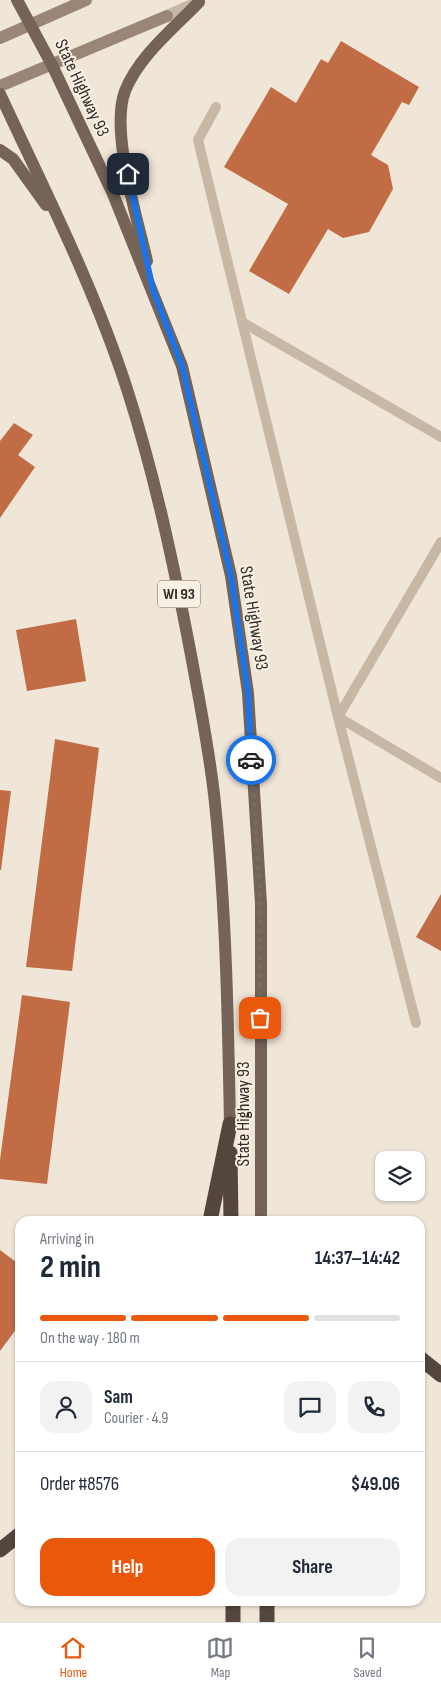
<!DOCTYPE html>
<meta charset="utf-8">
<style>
body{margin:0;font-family:"Sofia Sans Condensed",sans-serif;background:#f2f2f3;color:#1f2937;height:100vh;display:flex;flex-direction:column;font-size:19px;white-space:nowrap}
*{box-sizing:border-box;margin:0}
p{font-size:16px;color:#747a83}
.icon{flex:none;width:28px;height:28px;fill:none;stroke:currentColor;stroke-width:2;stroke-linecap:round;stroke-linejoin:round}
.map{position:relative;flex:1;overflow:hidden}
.panel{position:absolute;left:15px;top:1216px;width:410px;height:390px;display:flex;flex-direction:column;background:#fff;border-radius:15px;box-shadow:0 1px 4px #0004}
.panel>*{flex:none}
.tools{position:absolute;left:375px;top:1151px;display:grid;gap:10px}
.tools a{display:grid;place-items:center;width:50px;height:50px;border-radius:10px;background:#fff;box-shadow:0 1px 4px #0004;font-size:25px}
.pin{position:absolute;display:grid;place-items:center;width:42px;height:42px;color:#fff;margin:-21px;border-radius:10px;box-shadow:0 2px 8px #0006}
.courier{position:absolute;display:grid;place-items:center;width:50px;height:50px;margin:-25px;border:4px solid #1a73e8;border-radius:50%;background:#fff;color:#222;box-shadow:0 1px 6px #0007}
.head em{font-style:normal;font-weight:700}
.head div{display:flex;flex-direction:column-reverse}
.head{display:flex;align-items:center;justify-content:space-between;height:85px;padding:0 25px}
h1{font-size:32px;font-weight:700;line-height:38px}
.bar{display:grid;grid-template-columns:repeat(4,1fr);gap:8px 5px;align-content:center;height:60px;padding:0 25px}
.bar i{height:6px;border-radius:4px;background:#e0e1e3}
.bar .current{background:#ea580c}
.bar p{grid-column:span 4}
.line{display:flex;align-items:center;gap:12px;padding:0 25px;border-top:1px solid #e0e1e3}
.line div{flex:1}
.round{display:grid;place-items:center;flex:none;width:52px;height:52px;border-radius:15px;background:#f2f2f3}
.button{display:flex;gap:10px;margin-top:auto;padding:10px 25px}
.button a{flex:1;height:58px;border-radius:15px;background:#ea580c;color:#fff;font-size:20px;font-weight:700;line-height:58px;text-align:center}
.button a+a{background:#f2f2f3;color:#1f2937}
.tabs{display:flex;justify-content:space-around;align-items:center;height:70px;border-top:1px solid #e0e1e3;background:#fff;font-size:14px;color:#747a83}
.tabs a{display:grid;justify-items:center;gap:2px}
.tabs .current{color:#ea580c}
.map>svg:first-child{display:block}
.building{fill:#c16c45}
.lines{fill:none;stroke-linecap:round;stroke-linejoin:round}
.lane{stroke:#c7b7a5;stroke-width:10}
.street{stroke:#c7b7a5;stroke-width:12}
.secondary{stroke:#9a8677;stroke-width:12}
.primary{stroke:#756358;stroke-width:12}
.highway{stroke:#54463d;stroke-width:15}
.done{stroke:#756c64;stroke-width:5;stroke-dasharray:0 9}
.route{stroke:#1a73e8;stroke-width:6}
.labels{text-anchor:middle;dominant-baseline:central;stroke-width:4;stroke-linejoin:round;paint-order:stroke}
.shield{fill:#f8f0e4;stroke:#6e665f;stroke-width:1}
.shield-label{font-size:16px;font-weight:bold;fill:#332b26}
.street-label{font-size:18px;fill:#332b26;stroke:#f8f0e4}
</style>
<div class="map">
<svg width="441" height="1622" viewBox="0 0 441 1622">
<rect width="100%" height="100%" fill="#f0e6d8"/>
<!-- building -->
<g class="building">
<polygon points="341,41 419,87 409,105 402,102 371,155 388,165 393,189 369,232 343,238 328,229 289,294 249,271 288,204 224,167 271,87 296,103 321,59 328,63"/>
<polygon points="14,423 33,435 18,455 35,467 0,518 0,441"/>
<polygon points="76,619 86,681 27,691 16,630"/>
<polygon points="55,739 99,748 72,971 26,967"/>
<polygon points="0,790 11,791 1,870 0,870"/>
<polygon points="441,894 441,951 416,937"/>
<polygon points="22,995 70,1002 47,1184 0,1179 0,1160"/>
<polygon points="0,1250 20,1265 20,1324 0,1351"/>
</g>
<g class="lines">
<!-- lane -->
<g class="lane">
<polyline points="216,107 198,140 338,717 416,1023"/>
<polyline points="242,322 441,437"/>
<polyline points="338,717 441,542"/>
<polyline points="338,717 441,778"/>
</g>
<!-- street -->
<polyline class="street" points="167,16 199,2"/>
<!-- secondary -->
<g class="secondary">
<polyline points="0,38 86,0"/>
<polyline points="0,86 167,16"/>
</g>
<!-- primary -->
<g class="primary">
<polyline points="17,0 52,65 113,194 182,366 231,576 248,693 261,904 261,1221"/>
<path d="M 0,94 C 45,191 94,287 127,389 C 155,476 174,566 191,655 C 200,704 210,754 215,803 C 226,910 228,1017 230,1124"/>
<polyline points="0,150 13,159 46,205"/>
<path d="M 147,261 C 137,217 110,131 125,91 C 139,56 174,28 199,2"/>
</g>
<!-- highway -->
<g class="highway">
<polyline points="230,1153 231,1221"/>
<polyline points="210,1221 230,1124"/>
<polyline points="420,1358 441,1375"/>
<polyline points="0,1550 20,1534"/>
<polyline points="233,1601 233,1622"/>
<polyline points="267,1601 267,1622"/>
</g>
</g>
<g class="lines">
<!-- done -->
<polyline class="done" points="251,760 261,904 260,1018"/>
<!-- route -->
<polyline class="route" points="128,174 153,290 182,366 231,576 248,693 251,760"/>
</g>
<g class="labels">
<!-- shield labels -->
<rect class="shield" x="158" y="580.5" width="42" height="27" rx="4"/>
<g class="shield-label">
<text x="179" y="594">WI 93</text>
</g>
<!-- street labels -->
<g class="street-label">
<text transform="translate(82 88) rotate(65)">State Highway 93</text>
<text transform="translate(254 618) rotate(81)">State Highway 93</text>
<text transform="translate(243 1114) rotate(-90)">State Highway 93</text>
</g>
</g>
</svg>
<div class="tools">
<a><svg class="icon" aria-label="layers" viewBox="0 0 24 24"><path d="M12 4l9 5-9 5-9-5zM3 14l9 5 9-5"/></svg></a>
</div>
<div class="pin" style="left:260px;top:1018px;background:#ea580c"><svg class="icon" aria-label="bag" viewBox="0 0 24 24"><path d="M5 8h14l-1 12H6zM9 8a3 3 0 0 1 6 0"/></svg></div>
<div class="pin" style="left:128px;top:174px;background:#1f2937"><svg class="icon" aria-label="home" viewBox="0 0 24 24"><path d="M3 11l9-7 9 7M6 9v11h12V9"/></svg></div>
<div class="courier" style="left:251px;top:760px"><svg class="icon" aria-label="car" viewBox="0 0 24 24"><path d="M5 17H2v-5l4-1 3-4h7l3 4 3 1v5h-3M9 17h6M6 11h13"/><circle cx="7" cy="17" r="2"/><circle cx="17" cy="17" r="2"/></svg></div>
<section class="panel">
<div class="head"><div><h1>2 min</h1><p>Arriving in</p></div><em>14:37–14:42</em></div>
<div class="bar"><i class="current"></i><i class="current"></i><i class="current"></i><i></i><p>On the way · 180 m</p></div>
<div class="line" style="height:90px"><a class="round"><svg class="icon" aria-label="person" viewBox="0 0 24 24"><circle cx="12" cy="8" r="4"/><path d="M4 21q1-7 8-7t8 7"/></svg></a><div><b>Sam</b><p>Courier · 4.9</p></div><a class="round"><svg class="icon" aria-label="chat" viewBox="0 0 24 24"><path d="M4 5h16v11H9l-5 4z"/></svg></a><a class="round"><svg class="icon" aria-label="phone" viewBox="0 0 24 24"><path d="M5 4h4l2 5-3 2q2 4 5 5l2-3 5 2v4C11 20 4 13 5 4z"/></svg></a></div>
<div class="line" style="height:65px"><div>Order #8576</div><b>$49.06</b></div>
<div class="button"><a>Help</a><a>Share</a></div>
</section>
</div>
<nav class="tabs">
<a class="current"><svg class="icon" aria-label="home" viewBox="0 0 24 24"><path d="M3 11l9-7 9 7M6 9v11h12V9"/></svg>Home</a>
<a><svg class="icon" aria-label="map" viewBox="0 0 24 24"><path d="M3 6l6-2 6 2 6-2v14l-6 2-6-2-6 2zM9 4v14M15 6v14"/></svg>Map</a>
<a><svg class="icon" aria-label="saved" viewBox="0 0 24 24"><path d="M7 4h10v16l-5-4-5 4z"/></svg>Saved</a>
</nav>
